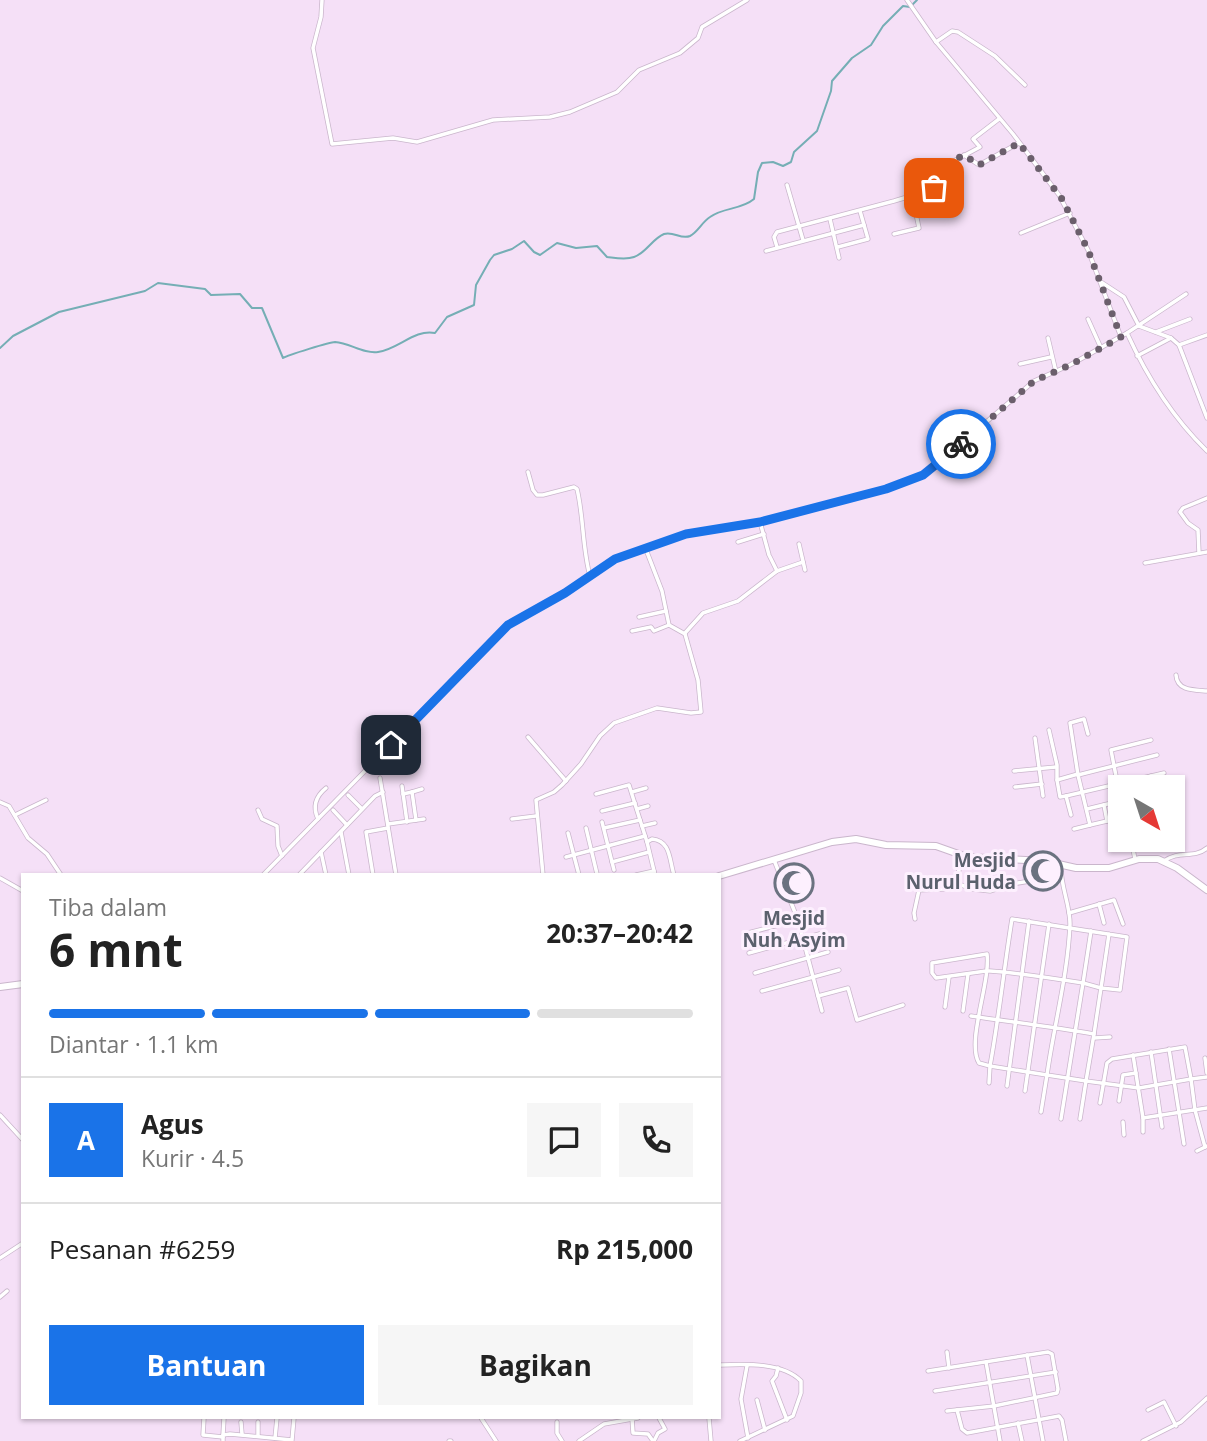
<!DOCTYPE html>
<html lang="id">
<meta charset="utf-8">
<style>
body{margin:0;font-family:"Open Sans",sans-serif;background:#f6f6f6;color:#222;height:100vh;display:flex;flex-direction:column;font-size:26px;white-space:nowrap}
*{box-sizing:border-box;margin:0}
p{font-size:23px;color:#767676}
.icon{flex:none;width:38px;height:38px;fill:none;stroke:currentColor;stroke-width:2;stroke-linecap:round;stroke-linejoin:round}
.map{position:relative;flex:1;overflow:hidden}
.drawer{position:absolute;left:21px;top:873px;width:700px;height:546px;display:flex;flex-direction:column;background:#fff;border-radius:0px;box-shadow:0 2px 5px #0004}
.drawer>*{flex:none}
.needle{width:46px;rotate:141deg}
.buttons{position:absolute;left:1108px;top:775px;display:grid;gap:14px}
.buttons a{display:grid;place-items:center;width:77px;height:77px;border-radius:0px;background:#fff;box-shadow:0 2px 5px #0004;font-size:35px}
.pin{position:absolute;display:grid;place-items:center;width:60px;height:60px;color:#fff;margin:-30px;border-radius:14px;box-shadow:0 4px 10px #0006}
.courier{position:absolute;display:grid;place-items:center;width:70px;height:70px;margin:-35px;border:5px solid #1a73e8;border-radius:50%;background:#fff;color:#222;box-shadow:0 2px 9px #0007}
.summary em{font-style:normal;font-weight:700}
.summary div{display:flex;flex-direction:column-reverse}
.summary{display:flex;align-items:center;justify-content:space-between;height:119px;padding:0 28px}
h1{font-size:46px;font-weight:700;line-height:52px}
.bar{display:grid;grid-template-columns:repeat(4,1fr);gap:10px 7px;align-content:center;height:84px;padding:0 28px}
.bar i{height:9px;border-radius:5px;background:#e0e0e0}
.bar .current{background:#1a73e8}
.bar p{grid-column:span 4}
.line{display:flex;align-items:center;gap:18px;padding:0 28px;border-top:2px solid #e0e0e0}
.line div{flex:1}
.round{display:grid;place-items:center;flex:none;width:74px;height:74px;border-radius:0px;background:#f6f6f6}
.cta{display:flex;gap:14px;margin-top:auto;padding:14px 28px}
.cta a{flex:1;height:80px;border-radius:0px;background:#1a73e8;color:#fff;font-size:28px;font-weight:700;line-height:80px;text-align:center}
.cta a+a{background:#f6f6f6;color:#222}
.map>svg:first-child{display:block}
.lines{fill:none;stroke-linecap:round;stroke-linejoin:round}
.stream{stroke:#75aeb5;stroke-width:2}
.street-casing{stroke:#cab6cc;stroke-width:5}
.primary-casing{stroke:#cab6cc;stroke-width:8}
.street{stroke:#fff;stroke-width:3.5}
.primary{stroke:#fff;stroke-width:6}
.done{stroke:#6b5f6c;stroke-width:7;stroke-dasharray:0 12.6}
.route{stroke:#1a73e8;stroke-width:9}
.labels{text-anchor:middle;dominant-baseline:central;stroke-width:6;stroke-linejoin:round;paint-order:stroke}
.worship-label{font-size:19px;font-weight:bold;fill:#5b616d;stroke:#fdf0fe;text-anchor:end}
</style>
<div class="map">
<svg width="1207" height="1441" viewBox="0 0 1207 1441">
<rect width="100%" height="100%" fill="#f5e0f7"/>
<g class="lines">
<!-- stream -->
<path class="stream" d="M 0,348 L 13,336 L 59,312 L 145,291 L 158,283 L 205,289 L 211,295 L 240,294 L 252,308 L 262,308 L 283,358 C 288,355 330,342 335,342 C 350,343 363,354 378,352 C 399,349 414,329 435,333 L 447,317 L 474,305 L 476,285 L 490,260 L 494,255 L 512,249 L 524,241 L 534,252 L 540,255 L 557,243 L 576,248 L 597,246 L 607,257 C 616,258 626,260 634,257 C 646,253 652,239 664,234 C 674,231 681,240 690,236 C 698,232 702,222 710,217 C 724,207 741,210 754,199 L 758,172 L 762,163 L 773,162 L 783,166 L 791,162 L 794,152 L 817,131 L 831,91 L 832,81 L 852,58 L 871,45 L 883,26 L 903,6 L 910,7 L 917,0"/>
<!-- street casing -->
<g class="street-casing">
<g id="street">
<polyline points="322,0 321,17 313,48 332,144 393,138 417,142 493,120 550,117 570,112 617,92 639,70 680,53 698,38 702,27 747,0"/>
<polyline points="907,0 936,42 1013,134 1059,195 1088,250 1121,337"/>
<polyline points="936,42 952,31 958,32 995,56 1025,85"/>
<polyline points="964,155 979,165 1019,143"/>
<polyline points="787,185 803,240"/>
<polyline points="916,212 950,203"/>
<polyline points="830,219 839,258"/>
<polyline points="1021,233 1070,213"/>
<polyline points="894,234 919,228 912,195"/>
<polyline points="777,247 774,237 777,232 894,201 954,183 952,162 980,147 973,139 999,119"/>
<polyline points="838,247 868,239 860,211"/>
<polyline points="766,251 864,225"/>
<polyline points="1101,282 1124,297 1139,326"/>
<polyline points="1088,319 1101,348"/>
<polyline points="1139,326 1171,338 1179,345 1207,418"/>
<polyline points="1156,332 1190,319"/>
<path d="M 1127,333 C 1147,377 1172,417 1207,451"/>
<polyline points="1048,338 1056,372"/>
<polyline points="1179,345 1207,335"/>
<polyline points="1137,356 1171,338"/>
<polyline points="1020,364 1051,357"/>
<path d="M 528,472 L 533,490 L 537,495 L 543,495 L 574,487 L 577,489 C 584,518 582,547 590,576"/>
<polyline points="760,522 769,555 777,571 803,562"/>
<polyline points="738,542 764,534"/>
<polyline points="799,544 805,570"/>
<polyline points="1199,553 1198,530 1188,523 1180,512 1183,508 1207,498"/>
<polyline points="1145,563 1207,552"/>
<polyline points="639,617 666,611"/>
<polyline points="632,631 651,627 654,631 669,625"/>
<polyline points="685,633 703,613 738,601 777,571"/>
<path d="M 1176,675 C 1177,691 1194,690 1207,691"/>
<polyline points="1049,730 1057,765 1057,780"/>
<polyline points="528,737 566,781"/>
<polyline points="1035,738 1043,796"/>
<polyline points="1014,771 1056,767"/>
<polyline points="1078,775 1070,723 1084,719 1088,734"/>
<polyline points="1151,776 1154,788"/>
<polyline points="380,778 396,875"/>
<polyline points="402,786 407,822"/>
<polyline points="1015,787 1042,784"/>
<polyline points="1172,788 1175,797 1172,803"/>
<polyline points="412,792 422,789"/>
<polyline points="632,792 646,788"/>
<polyline points="403,794 412,792 416,820"/>
<polyline points="596,794 629,785 647,842"/>
<polyline points="348,795 362,809"/>
<polyline points="1066,796 1060,797 1057,780 1078,774"/>
<polyline points="1120,797 1111,750 1151,740"/>
<polyline points="0,802 9,806 28,838 47,854 61,875"/>
<polyline points="1104,805 1107,821"/>
<polyline points="637,809 648,806"/>
<polyline points="1087,809 1120,801"/>
<polyline points="258,810 262,819 277,826 278,846 282,856"/>
<polyline points="333,810 347,825"/>
<polyline points="602,811 635,803"/>
<polyline points="15,815 46,800"/>
<polyline points="1071,815 1066,796 1164,773"/>
<polyline points="1120,818 1090,825 1078,775 1157,755"/>
<path d="M 318,819 C 312,806 316,796 326,788"/>
<polyline points="512,819 536,816"/>
<polyline points="602,822 614,870"/>
<polyline points="388,824 424,819"/>
<polyline points="642,826 655,823"/>
<polyline points="586,828 597,874"/>
<polyline points="604,828 640,820"/>
<polyline points="1074,829 1090,825"/>
<polyline points="341,832 349,875"/>
<polyline points="568,833 579,875"/>
<polyline points="1131,840 1135,859"/>
<polyline points="321,852 326,875"/>
<polyline points="566,857 645,836"/>
<polyline points="962,857 956,883 972,889 990,891 1012,884 1061,876"/>
<polyline points="774,860 798,920 822,1011"/>
<path d="M 1164,861 C 1179,850 1194,859 1207,848"/>
<polyline points="612,862 649,852"/>
<polyline points="263,875 508,625 565,593 612,560 686,534 760,522 863,496 907,482 928,472 1034,381 1070,365 1127,333 1186,294"/>
<polyline points="299,875 375,796 383,792"/>
<polyline points="373,875 366,832 388,828"/>
<polyline points="543,875 536,800 554,792 562,785 581,764 600,736 614,723 657,708 691,713 701,712 698,680 685,634 669,625 662,591 645,547"/>
<polyline points="636,875 654,871"/>
<path d="M 655,875 L 647,842 L 652,839 C 671,841 669,859 674,875"/>
<polyline points="0,878 23,891"/>
<polyline points="1099,904 1104,923"/>
<polyline points="1069,913 1114,900 1123,924"/>
<polyline points="915,919 914,913 919,890 944,889 951,883 956,883"/>
<polyline points="1091,931 1083,983 1101,988 1094,1034"/>
<polyline points="744,934 817,915"/>
<polyline points="749,953 823,933"/>
<polyline points="755,973 828,952"/>
<polyline points="762,991 839,970"/>
<polyline points="818,996 848,988 857,1020 903,1005"/>
<polyline points="945,1007 949,977"/>
<polyline points="963,1011 968,974"/>
<path d="M 971,1016 C 1012,1022 1053,1027 1094,1034 L 1086,1081 L 1047,1075 C 1054,1025 1068,974 1070,924 C 1070,904 1060,885 1061,865"/>
<polyline points="1094,1038 1110,1037"/>
<polyline points="1169,1049 1184,1144"/>
<polyline points="1151,1052 1162,1127"/>
<polyline points="1133,1055 1143,1118 1207,1108"/>
<polyline points="1205,1058 1207,1073"/>
<polyline points="989,1083 990,1066 1047,1075 1041,1112"/>
<polyline points="1007,1086 1029,921"/>
<polyline points="1025,1091 1049,924"/>
<polyline points="1119,1101 1123,1075 1136,1073"/>
<polyline points="1100,1103 1107,1063 1112,1059 1185,1047 1191,1079 1207,1077"/>
<polyline points="0,1115 23,1140"/>
<polyline points="1143,1118 1143,1132"/>
<path d="M 1061,1119 L 1083,983 C 1052,978 1021,973 990,971 L 986,971 L 936,978 L 932,973 L 932,963 L 987,954 C 991,981 966,1042 979,1063 L 990,1066 C 999,1017 1004,968 1012,919 L 1127,937 L 1120,990 L 1101,988 L 1109,934"/>
<polyline points="1080,1119 1086,1081 1139,1088 1191,1079 1195,1110 1205,1147"/>
<polyline points="1123,1122 1124,1135"/>
<polyline points="1197,1151 1207,1146"/>
<polyline points="0,1258 23,1243"/>
<polyline points="0,1297 7,1291"/>
<polyline points="947,1352 949,1368"/>
<polyline points="1027,1355 1043,1441"/>
<polyline points="986,1362 1000,1441"/>
<path d="M 719,1365 C 744,1364 783,1362 801,1381 L 801,1393 L 793,1416 L 740,1441"/>
<polyline points="747,1366 741,1399 748,1438"/>
<polyline points="778,1368 776,1376 772,1381 787,1420"/>
<polyline points="928,1371 1048,1352 1052,1354 1058,1389 1057,1393 994,1406 947,1411"/>
<polyline points="935,1391 1056,1372"/>
<polyline points="757,1400 765,1430"/>
<polyline points="957,1410 962,1429 967,1433 1059,1416 1062,1420 1066,1441"/>
<polyline points="1148,1410 1164,1402 1176,1426"/>
<polyline points="204,1418 203,1435 223,1437"/>
<polyline points="481,1418 496,1441"/>
<polyline points="632,1418 633,1433 648,1434 653,1441"/>
<polyline points="709,1418 711,1441"/>
<polyline points="241,1422 242,1434"/>
<polyline points="557,1422 557,1433 562,1441"/>
<polyline points="1018,1423 1022,1441"/>
<polyline points="223,1435 224,1418"/>
<polyline points="258,1436 258,1422"/>
<polyline points="275,1438 277,1418"/>
<polyline points="223,1441 223,1435 230,1434 292,1440 294,1418"/>
<polyline points="449,1441 451,1441"/>
<polyline points="579,1441 604,1424 638,1418"/>
<polyline points="654,1441 658,1433 665,1429 659,1418"/>
<polyline points="1143,1441 1181,1422 1207,1398"/>
</g>
</g>
<!-- primary casing -->
<g class="primary-casing">
<g id="primary">
<polyline points="719,876 832,842 856,839 886,845 936,846 967,857 1045,861 1076,868 1109,868 1139,859 1158,859 1177,868 1207,890"/>
<polyline points="0,987 23,984"/>
</g>
</g>
<!-- street -->
<use href="#street" class="street"/>
<!-- primary -->
<use href="#primary" class="primary"/>
</g>
<g class="lines">
<!-- done -->
<polyline class="done" points="934,188 954,183 952,164 954,160 964,155 979,165 1019,143 1062,199 1088,250 1121,337 1070,365 1034,381 961,444"/>
<!-- route -->
<polyline class="route" points="391,745 508,625 565,593 615,559 686,534 760,522 886,489 923,475 961,444"/>
</g>
<!-- icons -->
<defs>
<g id="mosque-ring" transform="scale(2.0125)"><circle r="9.5" fill="#fdf0fe" stroke="#6b7280" stroke-width="1.5"/><path d="M3.5-4.9A6 6 0 1 0 3.5 4.9A5 5 0 1 1 3.5-4.9Z" fill="#6b7280"/></g>
</defs>
<g fill-rule="evenodd">
<use href="#mosque-ring" x="1043" y="871"/>
<use href="#mosque-ring" x="794" y="883"/>
</g>
<g class="labels">
<!-- worship labels -->
<g class="worship-label">
<text x="1016" y="860">Mesjid<tspan x="1016" dy="22">Nurul Huda</tspan></text>
<text x="794" y="918" text-anchor="middle">Mesjid<tspan x="794" dy="22">Nuh Asyim</tspan></text>
</g>
</g>
</svg>
<div class="buttons">
<a><svg class="needle" viewBox="-14 -14 28 28"><path d="M0-13l5 13h-10z" fill="#e53935"/><path d="M0 13l5-13h-10z" fill="#767676"/></svg></a>
</div>
<div class="pin" style="left:934px;top:188px;background:#ea580c"><svg class="icon" aria-label="bag" viewBox="0 0 24 24"><path d="M5 8h14l-1 12H6zM9 8a3 3 0 0 1 6 0"/></svg></div>
<div class="pin" style="left:391px;top:745px;background:#1f2937"><svg class="icon" aria-label="home" viewBox="0 0 24 24"><path d="M3 11l9-7 9 7M6 9v11h12V9"/></svg></div>
<div class="courier" style="left:961px;top:444px"><svg class="icon" aria-label="bike" viewBox="0 0 24 24"><circle cx="6" cy="16" r="4"/><circle cx="18" cy="16" r="4"/><path d="M6 16l4-8h5l3 8M10 8l3 8H6M13 5h3"/></svg></div>
<section class="drawer">
<div class="summary"><div><h1>6 mnt</h1><p>Tiba dalam</p></div><em>20:37–20:42</em></div>
<div class="bar"><i class="current"></i><i class="current"></i><i class="current"></i><i></i><p>Diantar · 1.1 km</p></div>
<div class="line" style="height:126px"><b class="round" style="background:#1a73e8;color:#fff">A</b><div><b>Agus</b><p>Kurir · 4.5</p></div><a class="round"><svg class="icon" aria-label="chat" viewBox="0 0 24 24"><path d="M4 5h16v11H9l-5 4z"/></svg></a><a class="round"><svg class="icon" aria-label="phone" viewBox="0 0 24 24"><path d="M5 4h4l2 5-3 2q2 4 5 5l2-3 5 2v4C11 20 4 13 5 4z"/></svg></a></div>
<div class="line" style="height:91px"><div>Pesanan #6259</div><b>Rp 215,000</b></div>
<div class="cta"><a>Bantuan</a><a>Bagikan</a></div>
</section>
</div>
